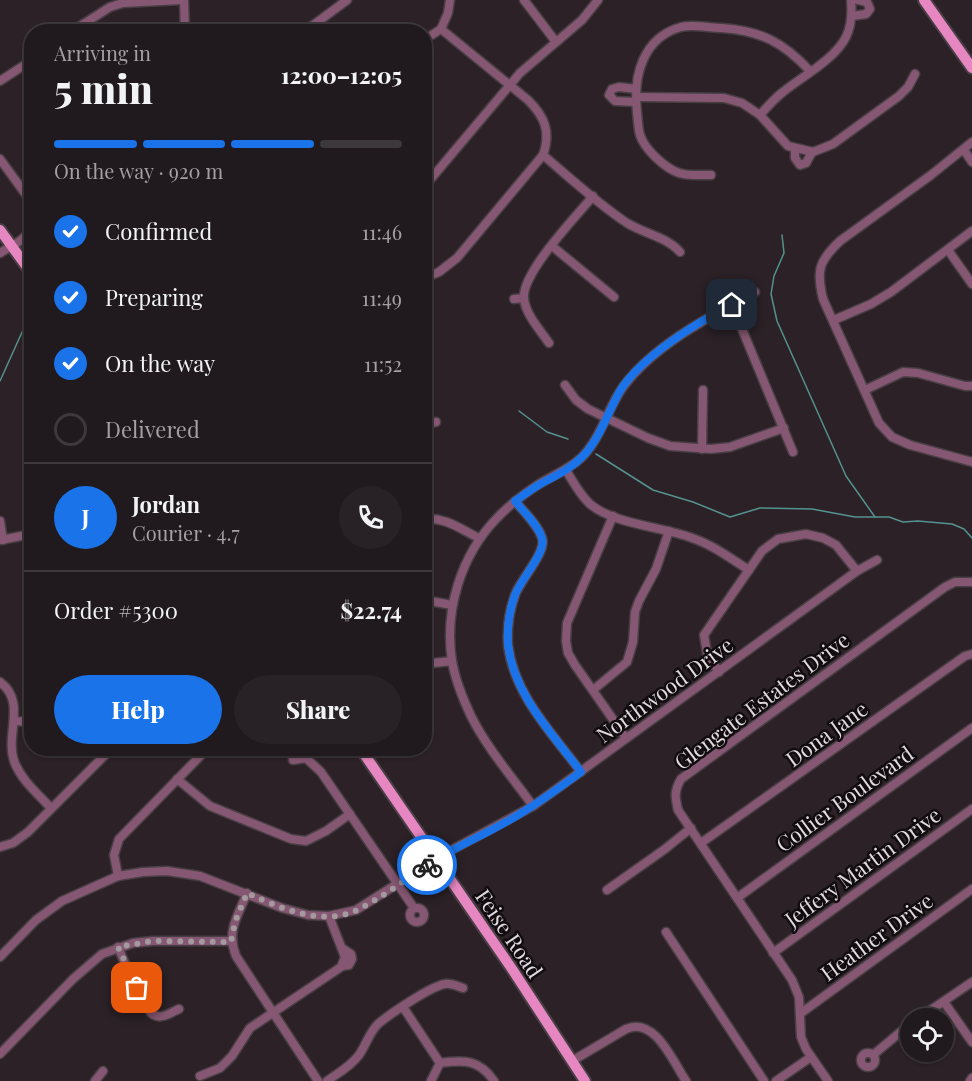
<!DOCTYPE html>
<meta charset="utf-8">
<style>
body{margin:0;font-family:"Playfair Display",serif;background:#282226;color:#f1f3f6;height:100vh;display:flex;flex-direction:column;font-size:22px;white-space:nowrap}
*{box-sizing:border-box;margin:0}
p{font-size:20px;color:#a2a0a4}
.icon{flex:none;width:33px;height:33px;fill:none;stroke:currentColor;stroke-width:2;stroke-linecap:round;stroke-linejoin:round}
.map{position:relative;flex:1;overflow:hidden}
.panel{position:absolute;left:24px;top:24px;width:408px;height:732px;display:flex;flex-direction:column;background:#20191d;border-radius:24px;box-shadow:0 2px 4px #0004,0 0 0 2px #3d383b}
.panel>*{flex:none}
.controls{position:absolute;left:900px;top:1008px;display:grid;gap:12px}
.controls a{display:grid;place-items:center;width:54px;height:54px;border-radius:50%;background:#20191d;box-shadow:0 2px 4px #0004,0 0 0 2px #3d383b;font-size:30px}
.pin{position:absolute;display:grid;place-items:center;width:51px;height:51px;color:#fff;margin:-26px;border-radius:12px;box-shadow:0 3px 9px #0006}
.courier{position:absolute;display:grid;place-items:center;width:60px;height:60px;margin:-30px;border:4px solid #1a73e8;border-radius:50%;background:#fff;color:#222;box-shadow:0 2px 8px #0007}
.summary em{font-style:normal;font-weight:800}
.summary div{display:flex;flex-direction:column-reverse}
.summary{display:flex;align-items:center;justify-content:space-between;height:102px;padding:0 30px}
h1{font-size:39px;font-weight:800;line-height:45px}
.bar{display:grid;grid-template-columns:repeat(4,1fr);gap:9px 6px;align-content:center;height:72px;padding:0 30px}
.bar i{height:8px;border-radius:4px;background:#3d383b}
.bar .on{background:#1a73e8}
.bar p{grid-column:span 4}
.line{display:flex;align-items:center;gap:15px;padding:0 30px;border-top:2px solid #3d383b}
.line div{flex:1}
.round{display:grid;place-items:center;flex:none;width:63px;height:63px;border-radius:32px;background:#282226}
ol{padding:0 30px;list-style:none}
li{display:flex;align-items:center;gap:18px;height:66px}
li p{margin-inline-start:auto}
li .icon{padding:6px;border-radius:50%;background:#1a73e8;color:#fff;stroke-width:4}
li:last-child{color:#a2a0a4}
li i{width:33px;height:33px;border:3px solid #3d383b;border-radius:50%}
.action{display:flex;gap:12px;margin-top:auto;padding:12px 30px}
.action a{flex:1;height:69px;border-radius:36px;background:#1a73e8;color:#fff;font-size:24px;font-weight:800;line-height:69px;text-align:center}
.action a+a{background:#282226;color:#f1f3f6}
.map>svg:first-child{display:block}
.lines{fill:none;stroke-linecap:round;stroke-linejoin:round}
.stream{stroke:#55928f;stroke-width:1.5}
.minor-casing{stroke:#483f44;stroke-width:11}
.major-casing{stroke:#483f44;stroke-width:14}
.minor{stroke:#865772;stroke-width:8}
.major{stroke:#e787c1;stroke-width:10}
.done{stroke:#a29a9f;stroke-width:6;stroke-dasharray:0 10.8}
.route{stroke:#1a73e8;stroke-width:8}
.labels{text-anchor:middle;dominant-baseline:central;stroke-width:5;stroke-linejoin:round;paint-order:stroke}
.street-label{font-size:21px;fill:#e2dbdf;stroke:#110c0f}
</style>
<div class="map">
<svg width="972" height="1081" viewBox="0 0 972 1081">
<rect width="100%" height="100%" fill="#2b2127"/>
<g class="lines">
<!-- stream -->
<g class="stream">
<polyline points="782,235 784,253 774,276 771,294 777,321 846,476 875,517"/>
<polyline points="0,381 32,310"/>
<polyline points="519,411 547,432 568,439"/>
<polyline points="596,454 653,490 693,502 730,517 760,508 812,509 855,517 889,517 903,522 918,521 952,524 964,529 972,538"/>
</g>
<!-- minor casing -->
<g class="minor-casing">
<g id="minor">
<polyline points="184,0 185,32"/>
<polyline points="524,0 556,42"/>
<polyline points="852,16 866,14 870,9 867,2 858,0"/>
<polyline points="71,32 110,7 123,3 181,0"/>
<polyline points="304,32 347,0"/>
<polyline points="424,40 441,29"/>
<polyline points="0,81 32,60"/>
<polyline points="637,97 724,98 742,103 760,115 788,146 813,152 833,144 899,96 908,87 915,74"/>
<polyline points="636,102 615,101 609,95 612,89 619,87 636,89"/>
<path d="M 760,115 C 767,107 775,98 783,92 C 803,76 835,59 846,37 C 852,25 852,12 851,0"/>
<path d="M 972,142 L 931,175 L 840,241 C 819,261 816,270 823,299 L 879,423 L 892,437 L 910,445 L 972,462"/>
<polyline points="795,149 795,158 800,165 806,163 812,152"/>
<polyline points="964,150 972,162"/>
<path d="M 543,155 C 569,177 598,204 627,223 C 645,234 667,237 680,252"/>
<polyline points="0,159 32,203"/>
<path d="M 711,175 C 701,175 688,176 679,173 C 665,168 645,150 640,135 C 638,128 638,120 637,112 C 633,77 642,38 681,27 C 693,24 710,28 722,28 C 761,31 783,42 810,71"/>
<polyline points="424,187 520,73 582,20 598,0"/>
<polyline points="552,246 614,297"/>
<polyline points="948,250 972,284"/>
<polyline points="0,253 20,241 32,230"/>
<path d="M 424,278 L 439,272 L 457,258 L 543,155 C 551,132 545,117 528,100 L 441,29 L 448,13 L 450,0"/>
<polyline points="514,299 524,298"/>
<polyline points="732,305 793,452"/>
<polyline points="834,320 871,304 891,292 972,231"/>
<path d="M 549,343 C 540,330 526,315 524,299 C 521,273 576,217 593,196"/>
<polyline points="565,385 576,400 588,409 648,438 670,446 711,449 730,447 784,428"/>
<polyline points="865,390 903,372 918,373 965,386 972,386"/>
<polyline points="424,424 436,422"/>
<polyline points="702,449 703,390"/>
<path d="M 566,470 C 573,482 580,495 590,504 C 613,524 663,527 692,538 C 713,545 730,558 749,570"/>
<path d="M 515,501 C 524,512 538,525 542,538 C 547,552 520,580 515,595 C 509,611 507,628 508,645 C 514,695 552,733 581,772"/>
<polyline points="613,516 567,623 566,641 568,653 575,665 626,738"/>
<path d="M 424,519 C 446,517 460,529 479,538"/>
<polyline points="0,521 3,540"/>
<polyline points="0,540 32,534"/>
<polyline points="424,600 452,605"/>
<polyline points="424,664 452,661"/>
<polyline points="719,672 707,653 704,635 762,551 778,539 806,534 823,538 836,545 857,571"/>
<path d="M 0,682 C 27,702 5,734 14,761 C 21,780 38,794 51,808"/>
<polyline points="593,690 627,662 633,642 635,612 639,601 656,569 669,531"/>
<polyline points="14,721 32,722"/>
<polyline points="293,760 306,758 321,772 414,908"/>
<polyline points="177,779 210,806 291,839 306,841 326,831 350,814"/>
<path d="M 533,806 C 512,777 487,748 471,716 C 463,699 455,679 452,661 C 444,610 461,555 497,518 C 509,505 524,494 539,484 C 554,475 569,469 581,458 C 601,439 607,409 623,387 C 654,345 709,317 755,292"/>
<polyline points="701,843 965,656 972,654"/>
<polyline points="0,847 13,843 28,832 112,748"/>
<polyline points="118,876 114,855 119,839 208,748"/>
<polyline points="607,890 665,849 691,828"/>
<path d="M 247,893 C 238,916 226,931 236,956 L 318,1081"/>
<polyline points="737,898 972,728"/>
<circle cx="417" cy="915" r="7"/>
<polyline points="666,932 764,1081"/>
<path d="M 118,947 L 129,973 L 151,1013 C 160,1021 170,1013 179,1009"/>
<polyline points="342,948 351,954 352,959 349,965 342,966"/>
<polyline points="773,953 972,809"/>
<polyline points="0,957 36,920 62,901 118,876 143,872 167,871 200,876 282,908 308,915 329,916 356,910 446,853 533,806 857,571 877,560"/>
<polyline points="944,1002 972,1042"/>
<polyline points="403,1007 440,1063 431,1081"/>
<polyline points="801,1013 972,889"/>
<polyline points="919,1018 972,982"/>
<circle cx="868" cy="1060" r="7"/>
<polyline points="0,1054 73,979 102,954 133,943 153,941 231,941"/>
<polyline points="873,1055 910,1024"/>
<path d="M 572,1061 L 626,1029 C 655,1016 673,1062 686,1081"/>
<path d="M 440,1063 C 464,1060 479,1059 494,1081"/>
<polyline points="200,1076 220,1068 232,1056 250,1028 341,967 345,957 329,916"/>
<polyline points="95,1081 103,1071"/>
<path d="M 327,1081 C 338,1073 350,1067 359,1055 C 366,1045 369,1033 378,1024 C 390,1014 431,986 445,984 C 451,983 457,986 463,988"/>
<polyline points="776,1081 811,1057"/>
<path d="M 828,1081 L 806,1049 L 801,1037 L 799,997 L 792,980 L 678,810 C 675,797 674,791 681,779 L 945,587 L 955,582 L 972,582"/>
<polyline points="970,1081 972,1078"/>
</g>
</g>
<!-- major casing -->
<g class="major-casing">
<g id="major">
<polyline points="924,0 972,68"/>
<polyline points="0,230 32,274"/>
<polyline points="360,748 512,969 585,1081"/>
</g>
</g>
<!-- minor -->
<use href="#minor" class="minor"/>
<!-- major -->
<use href="#major" class="major"/>
</g>
<g class="lines">
<!-- done -->
<path class="done" d="M 137,988 L 118,947 L 153,941 L 231,942 L 235,922 L 247,893 C 280,908 320,926 355,911 C 380,899 404,881 427,865"/>
<!-- route -->
<path class="route" d="M 427,865 C 451,849 478,838 504,823 C 531,809 556,790 581,772 C 552,733 514,695 508,645 C 507,628 509,611 515,595 C 520,580 547,552 542,538 C 538,525 524,512 515,501 C 524,495 533,488 542,483 C 557,475 572,468 584,455 C 600,438 608,412 620,391 C 640,358 697,322 732,305"/>
</g>
<g class="labels">
<!-- street labels -->
<g class="street-label">
<text transform="translate(664 689) rotate(-36)">Northwood Drive</text>
<text transform="translate(761 700) rotate(-37)">Glengate Estates Drive</text>
<text transform="translate(826 733) rotate(-36)">Dona Jane</text>
<text transform="translate(844 798) rotate(-36)">Collier Boulevard</text>
<text transform="translate(862 866) rotate(-36)">Jeffery Martin Drive</text>
<text transform="translate(510 933) rotate(56)">Feise Road</text>
<text transform="translate(876 936) rotate(-36)">Heather Drive</text>
</g>
</g>
</svg>
<div class="controls">
<a><svg class="icon" aria-label="locate" viewBox="0 0 24 24"><circle cx="12" cy="12" r="6"/><path d="M12 2v4M12 18v4M2 12h4M18 12h4"/></svg></a>
</div>
<div class="pin" style="left:137px;top:988px;background:#ea580c"><svg class="icon" aria-label="bag" viewBox="0 0 24 24"><path d="M5 8h14l-1 12H6zM9 8a3 3 0 0 1 6 0"/></svg></div>
<div class="pin" style="left:732px;top:305px;background:#1f2937"><svg class="icon" aria-label="home" viewBox="0 0 24 24"><path d="M3 11l9-7 9 7M6 9v11h12V9"/></svg></div>
<div class="courier" style="left:427px;top:865px"><svg class="icon" aria-label="bike" viewBox="0 0 24 24"><circle cx="6" cy="16" r="4"/><circle cx="18" cy="16" r="4"/><path d="M6 16l4-8h5l3 8M10 8l3 8H6M13 5h3"/></svg></div>
<section class="panel">
<div class="summary"><div><h1>5 min</h1><p>Arriving in</p></div><em>12:00–12:05</em></div>
<div class="bar"><i class="on"></i><i class="on"></i><i class="on"></i><i></i><p>On the way · 920 m</p></div>
<ol>
<li><svg class="icon" aria-label="check" viewBox="0 0 24 24"><path d="M5 12l5 5 9-10"/></svg>Confirmed<p>11:46</p></li>
<li><svg class="icon" aria-label="check" viewBox="0 0 24 24"><path d="M5 12l5 5 9-10"/></svg>Preparing<p>11:49</p></li>
<li><svg class="icon" aria-label="check" viewBox="0 0 24 24"><path d="M5 12l5 5 9-10"/></svg>On the way<p>11:52</p></li>
<li><i></i>Delivered</li>
</ol>
<div class="line" style="height:108px"><b class="round" style="background:#1a73e8;color:#fff">J</b><div><b>Jordan</b><p>Courier · 4.7</p></div><a class="round"><svg class="icon" aria-label="phone" viewBox="0 0 24 24"><path d="M5 4h4l2 5-3 2q2 4 5 5l2-3 5 2v4C11 20 4 13 5 4z"/></svg></a></div>
<div class="line" style="height:78px"><div>Order #5300</div><b>$22.74</b></div>
<div class="action"><a>Help</a><a>Share</a></div>
</section>
</div>
